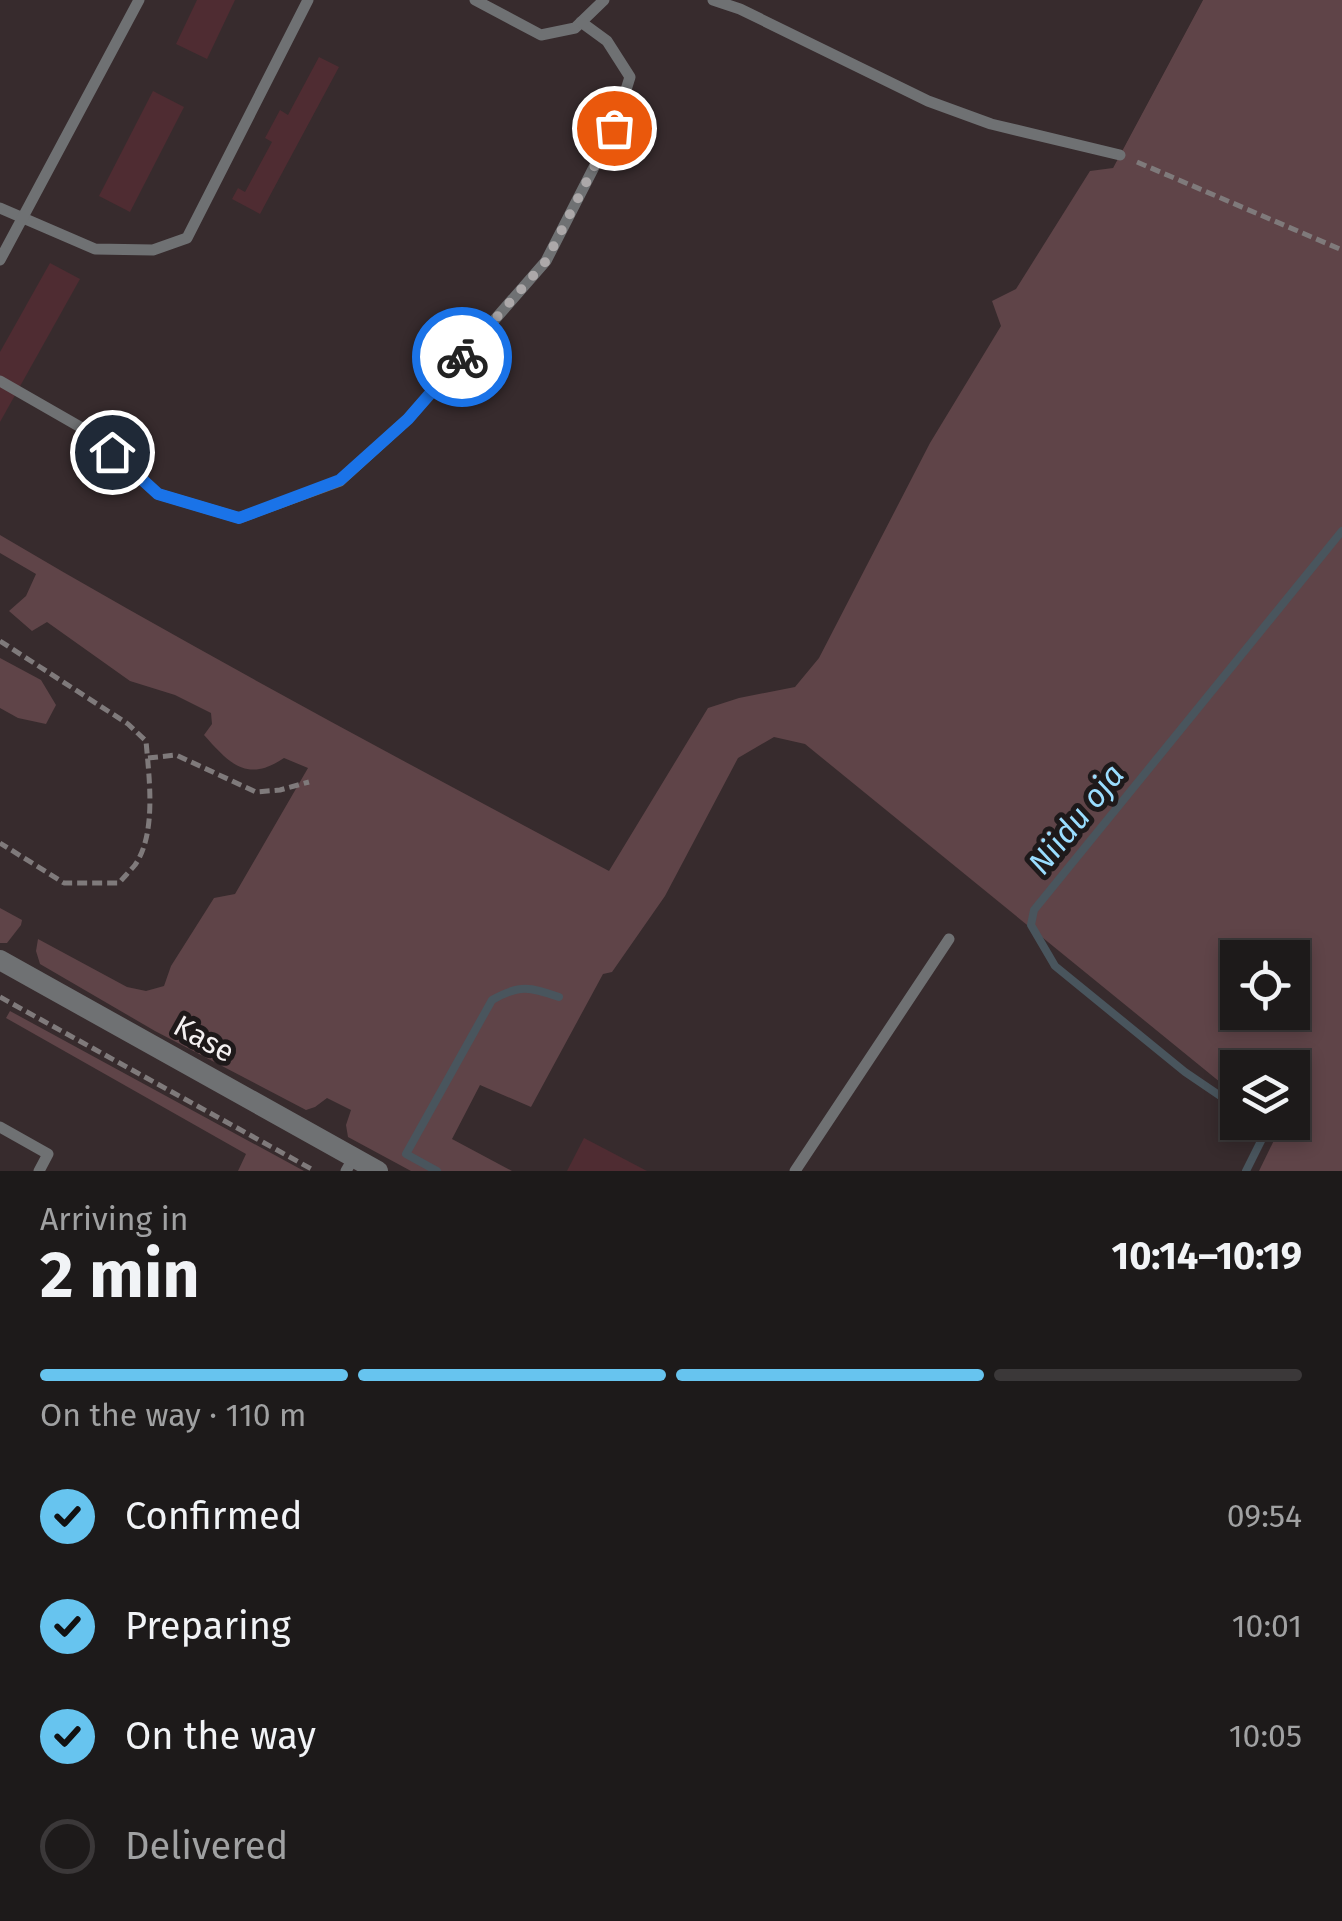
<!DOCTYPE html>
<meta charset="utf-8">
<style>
body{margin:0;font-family:"Fira Sans",sans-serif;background:#2a2727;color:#f1f3f6;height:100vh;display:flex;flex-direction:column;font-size:38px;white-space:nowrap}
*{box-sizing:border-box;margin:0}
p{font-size:32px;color:#a0a1a2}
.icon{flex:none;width:55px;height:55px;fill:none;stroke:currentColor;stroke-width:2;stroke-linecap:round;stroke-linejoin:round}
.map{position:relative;height:1171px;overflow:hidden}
.drawer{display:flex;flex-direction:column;background:#1d1a1a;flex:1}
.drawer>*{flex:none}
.fabs{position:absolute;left:1220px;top:940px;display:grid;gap:20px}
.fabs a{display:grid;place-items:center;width:90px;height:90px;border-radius:0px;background:#1d1a1a;box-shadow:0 5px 15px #0003,0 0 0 2px #3b3839;font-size:50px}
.pin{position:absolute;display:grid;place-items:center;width:85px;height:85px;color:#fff;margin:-42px;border:5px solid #fff;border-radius:50%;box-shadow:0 2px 10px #0007}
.courier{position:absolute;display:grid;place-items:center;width:100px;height:100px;margin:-50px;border:8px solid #1a73e8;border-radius:50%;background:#fff;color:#222;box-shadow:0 2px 12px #0007}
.head em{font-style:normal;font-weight:700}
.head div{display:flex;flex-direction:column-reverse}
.head{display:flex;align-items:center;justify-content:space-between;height:170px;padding:0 40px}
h1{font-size:65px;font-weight:700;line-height:75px}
.bar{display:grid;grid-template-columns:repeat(4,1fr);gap:15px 10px;align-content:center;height:120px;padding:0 40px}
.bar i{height:12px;border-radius:8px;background:#3b3839}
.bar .current{background:#67c4ef}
.bar p{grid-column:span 4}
ol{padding:0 40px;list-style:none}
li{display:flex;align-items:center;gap:30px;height:110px}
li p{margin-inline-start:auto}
li .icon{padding:10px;border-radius:50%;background:#67c4ef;color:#111;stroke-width:4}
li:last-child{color:#a0a1a2}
li i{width:55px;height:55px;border:5px solid #3b3839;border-radius:50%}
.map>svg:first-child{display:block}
.built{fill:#372b2d}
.green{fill:#5f4448;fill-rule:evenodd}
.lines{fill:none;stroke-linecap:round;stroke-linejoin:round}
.stream{stroke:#49555d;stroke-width:8}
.building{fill:#4f2c32}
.path{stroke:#7f7a7b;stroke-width:5;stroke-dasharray:10 5;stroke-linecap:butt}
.lane{stroke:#6f7173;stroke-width:11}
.street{stroke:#6f7173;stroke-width:20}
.done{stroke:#aca8a9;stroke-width:10;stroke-dasharray:0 18}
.route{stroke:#1a73e8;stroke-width:12}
.labels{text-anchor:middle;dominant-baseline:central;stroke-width:10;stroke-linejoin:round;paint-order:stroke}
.street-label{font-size:30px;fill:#f4f0f1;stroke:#1e191a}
.water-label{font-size:32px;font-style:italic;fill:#9addff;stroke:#1e191a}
</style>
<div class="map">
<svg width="1342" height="1171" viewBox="0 0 1342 1171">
<rect width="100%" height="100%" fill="#272223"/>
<!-- built -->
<polygon class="built" points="0,0 1203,0 805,743 1237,1096 1238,1122 1270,1123 1329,1171 0,1171"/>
<!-- green -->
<g class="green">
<path d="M 1203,0 L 1342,0 L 1342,1171 L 1259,1171 L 1279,1130 L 1270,1123 L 1292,1122 L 1292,1068 L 1238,1068 L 1237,1096 L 805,744 L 774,737 L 738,758 L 665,896 L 612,972 L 603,974 L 531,1107 L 480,1085 L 452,1139 L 512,1171 L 411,1171 L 348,1137 L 346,1125 L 351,1110 L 327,1098 L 315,1107 L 306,1110 L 155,1031 L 40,964 L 36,951 L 38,939 L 127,987 L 146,991 L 164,986 L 171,966 L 214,898 L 235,894 L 308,768 L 284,758 C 247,783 230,764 204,735 L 212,724 L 211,713 L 175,695 L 130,681 L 47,622 L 32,631 L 9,611 L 26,596 L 36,574 L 0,553 L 0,535 C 200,653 405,762 609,871 L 708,708 L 739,698 L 795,687 L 819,658 L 930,443 L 1001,326 L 992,301 L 1016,289 L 1090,171 L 1113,168 ZM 1238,958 L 1292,958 L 1292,1012 L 1238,1012 Z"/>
<polygon points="0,658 41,680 56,705 46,724 18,718 0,708"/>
<polygon points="0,908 22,920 21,925 7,943 0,943"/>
<polygon points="10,1011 304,1171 238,1171 246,1154 6,1018"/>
</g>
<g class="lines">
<!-- stream -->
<g class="stream">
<polyline points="1238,1108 1185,1072 1055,966 1031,925 1034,910 1342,531"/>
<path d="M 437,1171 L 406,1154 L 492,1000 C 520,984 530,987 559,997"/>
<polyline points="1246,1171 1265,1133 1259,1122"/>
</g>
</g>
<!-- building -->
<g class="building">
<polygon points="197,0 235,0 207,59 176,44"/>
<polygon points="319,57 339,67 260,214 232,199 238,188 245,192 272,142 265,138 280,110 288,115"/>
<polygon points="153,91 184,107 130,212 99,196"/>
<polygon points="50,263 80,279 0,422 0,352"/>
<polygon points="584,1138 647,1171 567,1171"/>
</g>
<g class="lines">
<!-- path -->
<g class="path">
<polyline points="1137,162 1342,250"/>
<path d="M 0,641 L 128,724 L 146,741 C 149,777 157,833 135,865 C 130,871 124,877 119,883 L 64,883 L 0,843"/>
<polyline points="148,758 176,755 256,792 280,790 309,782"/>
<polyline points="0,997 315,1171"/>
</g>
<!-- lane -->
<g class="lane">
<polyline points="475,0 541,35 575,28 604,0"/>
<polyline points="713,0 740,9 928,101 991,124 1120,155"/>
<polyline points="0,208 95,249 153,250 187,238 308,0"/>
<polyline points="0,260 139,0"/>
<polyline points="0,381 89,432 158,494 239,518 340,481 408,419 546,261 614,128 630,77 607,41 581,22"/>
<polyline points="0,1127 48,1154 39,1171"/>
<polyline points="346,1171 354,1157"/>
<polyline points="795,1171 949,939"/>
</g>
<!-- street -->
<polyline class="street" points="0,960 378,1171"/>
</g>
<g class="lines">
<!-- done -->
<polyline class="done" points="462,357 546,261 614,128"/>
<!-- route -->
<polyline class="route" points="112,452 158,494 239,518 340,480 408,419 462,357"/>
</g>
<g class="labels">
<!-- street labels -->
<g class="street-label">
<text transform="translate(204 1039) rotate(29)">Kase</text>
</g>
<!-- water labels -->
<g class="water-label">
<text transform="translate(1076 819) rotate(-51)">Niidu oja</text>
</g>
</g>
</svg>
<div class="fabs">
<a><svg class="icon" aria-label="locate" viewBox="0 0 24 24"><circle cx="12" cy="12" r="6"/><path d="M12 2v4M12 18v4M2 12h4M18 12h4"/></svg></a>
<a><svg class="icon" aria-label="layers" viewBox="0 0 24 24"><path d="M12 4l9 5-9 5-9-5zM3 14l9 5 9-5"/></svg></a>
</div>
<div class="pin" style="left:614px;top:128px;background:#ea580c"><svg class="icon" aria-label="bag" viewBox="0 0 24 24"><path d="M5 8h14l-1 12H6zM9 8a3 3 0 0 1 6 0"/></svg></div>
<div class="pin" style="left:112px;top:452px;background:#1f2937"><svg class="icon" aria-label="home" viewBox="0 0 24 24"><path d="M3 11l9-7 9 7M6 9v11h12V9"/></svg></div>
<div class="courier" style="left:462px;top:357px"><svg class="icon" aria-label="bike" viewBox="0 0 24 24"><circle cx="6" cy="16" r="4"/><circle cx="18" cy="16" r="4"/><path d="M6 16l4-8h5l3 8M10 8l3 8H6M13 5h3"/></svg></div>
</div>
<section class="drawer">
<div class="head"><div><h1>2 min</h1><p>Arriving in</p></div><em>10:14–10:19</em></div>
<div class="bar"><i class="current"></i><i class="current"></i><i class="current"></i><i></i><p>On the way · 110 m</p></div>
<ol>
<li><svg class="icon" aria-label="check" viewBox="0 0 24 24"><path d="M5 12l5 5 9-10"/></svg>Confirmed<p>09:54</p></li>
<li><svg class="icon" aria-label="check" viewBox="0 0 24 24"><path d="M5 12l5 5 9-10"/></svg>Preparing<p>10:01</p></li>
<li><svg class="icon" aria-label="check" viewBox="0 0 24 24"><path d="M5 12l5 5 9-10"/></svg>On the way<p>10:05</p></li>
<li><i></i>Delivered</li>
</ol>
</section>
